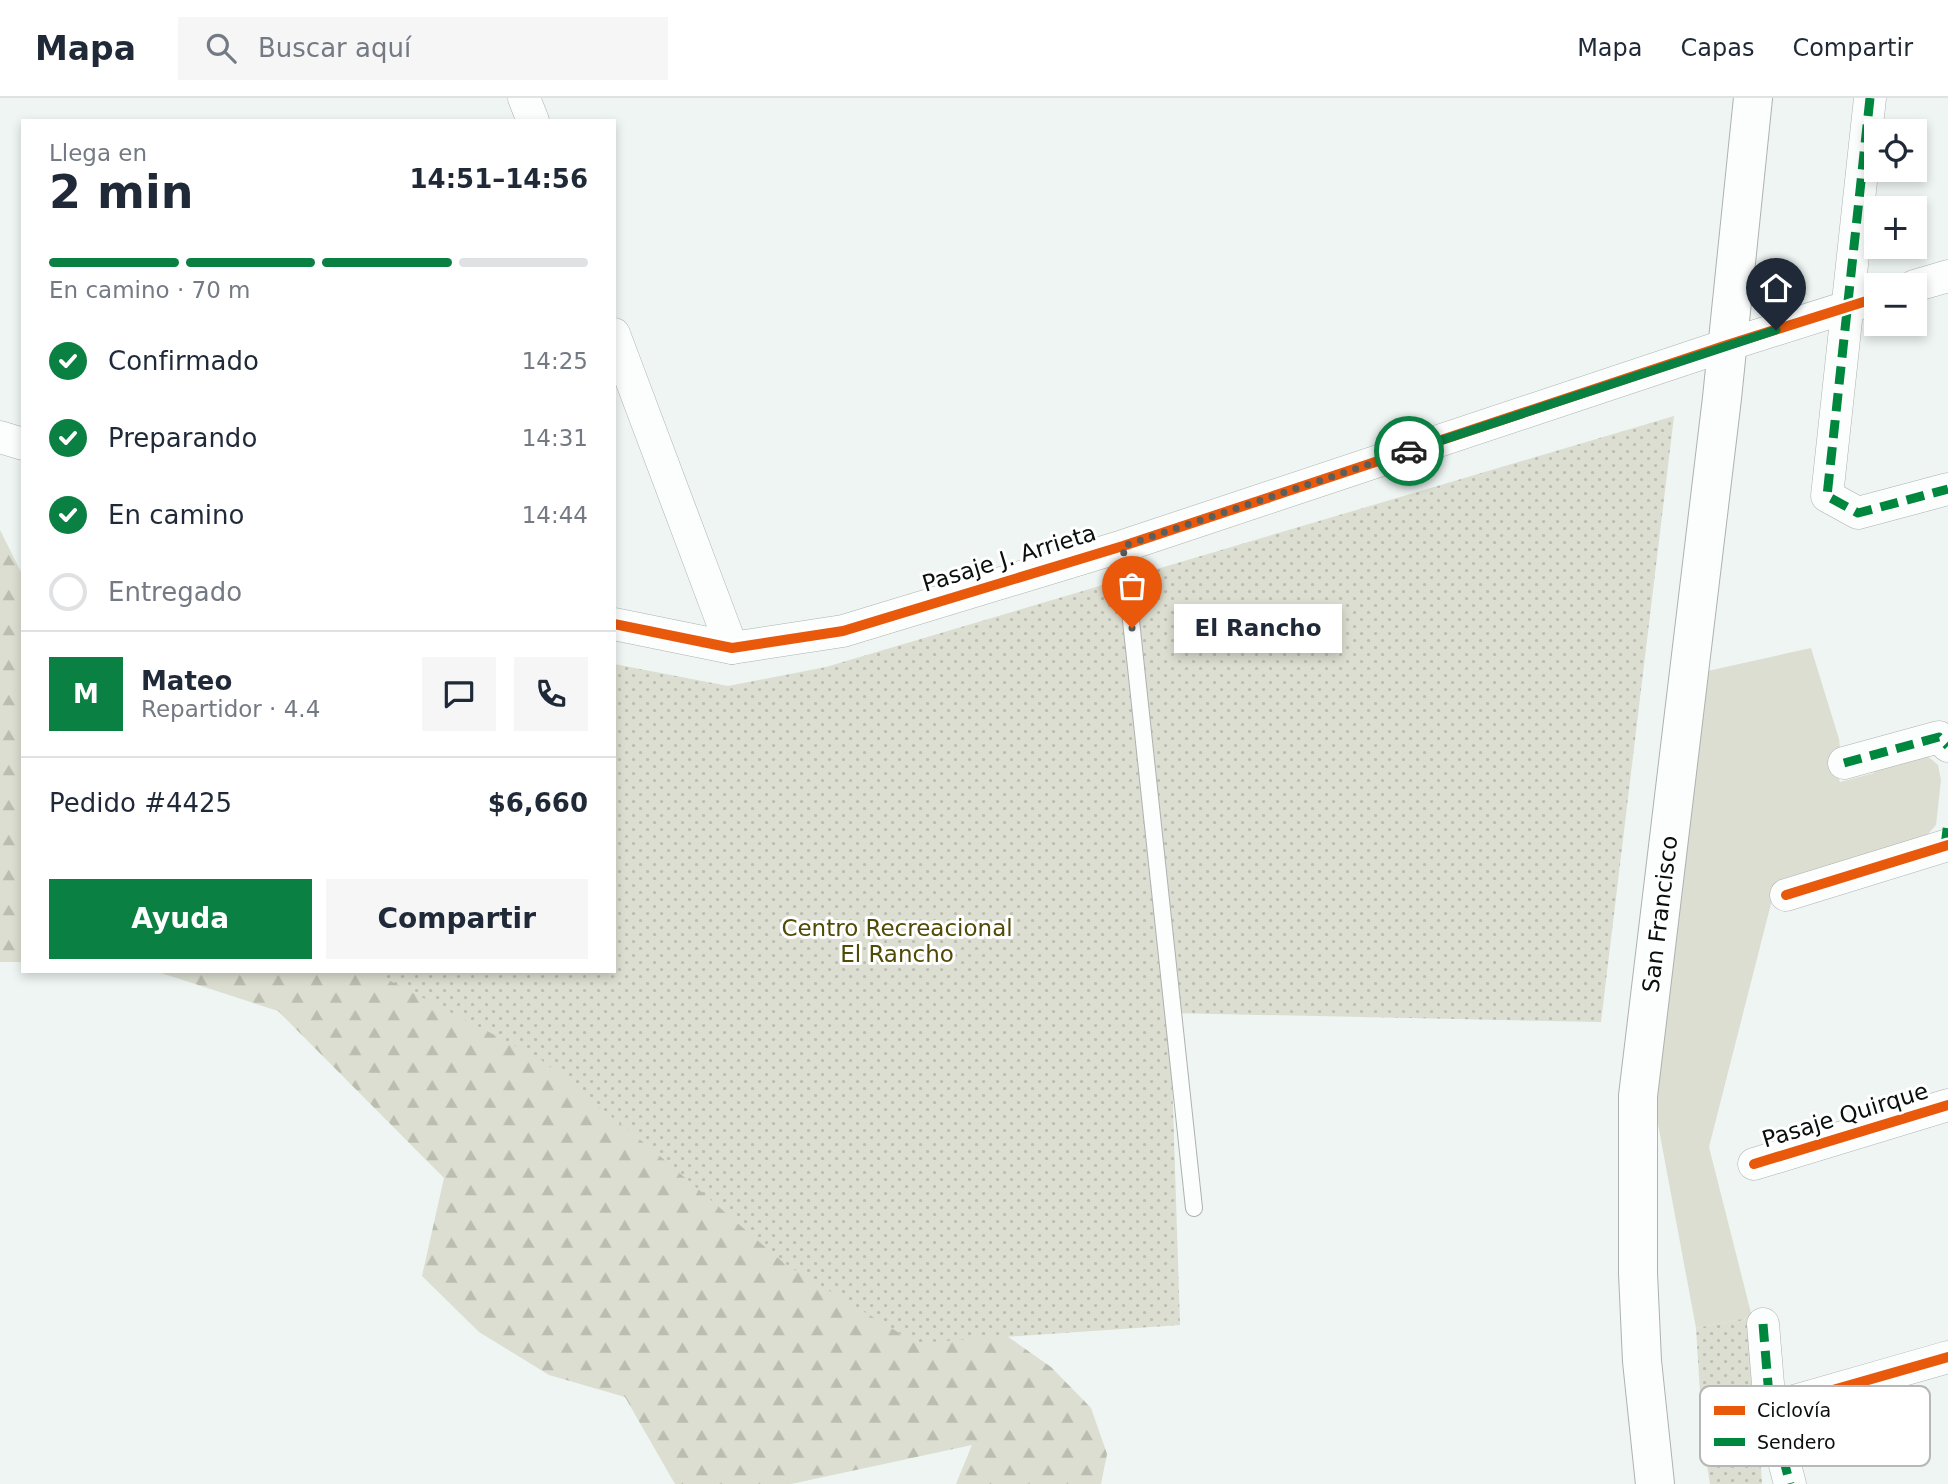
<!DOCTYPE html>
<html lang="es">
<meta charset="utf-8">
<style>
body{margin:0;font-family:"DejaVu Sans",sans-serif;background:#f6f6f7;color:#1f2937;height:100vh;display:flex;flex-direction:column;font-size:26px;white-space:nowrap}
*{box-sizing:border-box;margin:0}
p{font-size:23px;color:#747a83}
.icon{flex:none;width:38px;height:38px;fill:none;stroke:currentColor;stroke-width:2;stroke-linecap:round;stroke-linejoin:round}
.map{position:relative;flex:1;overflow:hidden}
.panel{position:absolute;left:21px;top:21px;width:595px;height:854px;display:flex;flex-direction:column;background:#fff;border-radius:0px;box-shadow:0 4px 10px #0003}
.panel>*{flex:none}
.tools{position:absolute;left:1864px;top:21px;display:grid;gap:14px}
.tools a{display:grid;place-items:center;width:63px;height:63px;border-radius:0px;background:#fff;box-shadow:0 4px 10px #0003;font-size:35px}
.pin{position:absolute;display:grid;place-items:center;width:60px;height:60px;color:#fff;margin:-72px -30px;border-radius:50% 50% 50% 0;rotate:-45deg;box-shadow:0 0 7px #0007}
.pin .icon{rotate:45deg}
.courier{position:absolute;display:grid;place-items:center;width:70px;height:70px;margin:-35px;border:5px solid #0b8043;border-radius:50%;background:#fff;color:#222;box-shadow:0 2px 9px #0007}
.bubble{position:absolute;height:49px;border-radius:0px;background:#fff;box-shadow:0 4px 10px #0003;font-size:23px;font-weight:600;line-height:49px;text-align:center}
.head em{font-style:normal;font-weight:600}
.head div{display:flex;flex-direction:column-reverse}
.head{display:flex;align-items:center;justify-content:space-between;height:119px;padding:0 28px}
h1{font-size:46px;font-weight:600;line-height:52px}
.bar{display:grid;grid-template-columns:repeat(4,1fr);gap:10px 7px;align-content:center;height:84px;padding:0 28px}
.bar i{height:9px;border-radius:5px;background:#e0e1e3}
.bar .active{background:#0b8043}
.bar p{grid-column:span 4}
.line{display:flex;align-items:center;gap:18px;padding:0 28px;border-top:2px solid #e0e1e3}
.line div{flex:1}
.round{display:grid;place-items:center;flex:none;width:74px;height:74px;border-radius:0px;background:#f6f6f7}
ol{padding:0 28px;list-style:none}
li{display:flex;align-items:center;gap:21px;height:77px}
li p{margin-inline-start:auto}
li .icon{padding:7px;border-radius:50%;background:#0b8043;color:#fff;stroke-width:4}
li:last-child{color:#747a83}
li i{width:38px;height:38px;border:4px solid #e0e1e3;border-radius:50%}
.primary-button{display:flex;gap:14px;margin-top:auto;padding:14px 28px}
.primary-button a{flex:1;height:80px;border-radius:0px;background:#0b8043;color:#fff;font-size:28px;font-weight:600;line-height:80px;text-align:center}
.primary-button a+a{background:#f6f6f7;color:#1f2937}
header{display:flex;align-items:center;gap:42px;box-sizing:border-box;height:98px;padding:0 35px;background:#fff;border-bottom:2px solid #e0e1e3}
header strong{font-size:33px}
nav{display:flex;gap:38px;margin-inline-start:auto;font-size:24px}
.search{width:490px;height:63px;background:#f6f6f7;display:flex;align-items:center;gap:18px;box-sizing:border-box;padding:0 24px;border-radius:0px;color:#747a83;font-size:26px}
.map>svg:first-child{display:block}
.grass{fill:#dbded0}
.forest{fill:url(#forest-firs)}
.park{fill:url(#park-dots)}
.lines{fill:none;stroke-linecap:round;stroke-linejoin:round}
.service-casing{stroke:#adb2b0;stroke-width:18}
.minor-casing{stroke:#adb2b0;stroke-width:33}
.secondary-casing{stroke:#adb2b0;stroke-width:40}
.service{stroke:#fcfefd;stroke-width:16}
.minor{stroke:#fcfefd;stroke-width:32}
.secondary{stroke:#fcfefd;stroke-width:38}
.quiet{stroke:#00873e;stroke-width:9;stroke-dasharray:18 9;stroke-linecap:butt}
.cycleway-casing{stroke:#fff;stroke-width:15}
.cycleway{stroke:#e8590c;stroke-width:10}
.done{stroke:#5a5f5d;stroke-width:7;stroke-dasharray:0 12.6}
.route{stroke:#0b8043;stroke-width:9}
.labels{text-anchor:middle;dominant-baseline:central;stroke-width:6;stroke-linejoin:round;paint-order:stroke}
.street-label{font-size:23px;fill:#0a0e0d;stroke:#fff}
.park-label{font-size:23px;fill:#4f4a05;stroke:#fff}
.key{fill:#fff;stroke:#b6b7b6;stroke-width:2}
.key-label{font-size:19px;fill:#0a0e0d}
</style>
<header>
<strong>Mapa</strong>
<div class="search"><svg class="icon" aria-label="search" viewBox="0 0 24 24"><circle cx="10" cy="10" r="6"/><path d="M15 15l6 6"/></svg>Buscar aquí</div>
<nav><a>Mapa</a><a>Capas</a><a>Compartir</a></nav>
</header>
<div class="map">
<svg width="1948" height="1386" viewBox="0 0 1948 1386">
<defs>
<pattern id="forest-firs" width="22" height="20" patternUnits="userSpaceOnUse" patternTransform="scale(1.75)"><rect width="22" height="20" fill="#dbded0"/><path d="M5 1l3.5 6h-7zM16 11l3.5 6h-7z" fill="#bbbdb1"/></pattern>
<pattern id="park-dots" width="8" height="8" patternUnits="userSpaceOnUse" patternTransform="scale(1.75)"><rect width="8" height="8" fill="#dbded0"/><path d="M2 2h.1M6 6h.1" fill="none" stroke="#bbbdb1" stroke-width="1.8" stroke-linecap="round"/></pattern>
</defs>
<rect width="100%" height="100%" fill="#eef5f2"/>
<!-- grass -->
<polygon class="grass" points="1811,550 1839,641 1840,651 1832,655 1840,684 1874,675 1876,667 1924,655 1938,667 1941,682 1936,727 1920,745 1775,790 1709,1049 1752,1219 1696,1230 1655,1010 1703,574"/>
<!-- forest -->
<g class="forest">
<polygon points="0,432 23,478 23,864 0,864"/>
<polygon points="155,873 451,873 974,1215 1051,1269 1091,1310 1107,1356 1101,1386 956,1386 972,1347 791,1386 675,1386 625,1299 549,1277 479,1234 422,1178 444,1080 278,913"/>
</g>
<!-- park -->
<g class="park">
<polygon points="1674,318 1601,924 1170,915 1180,1227 916,1245 785,1166 654,1053 539,960 371,873 614,873 614,566 728,588 826,569"/>
<polygon points="1752,1219 1762,1386 1710,1386 1703,1342 1696,1230"/>
</g>
<g class="lines">
<!-- service casing -->
<g class="service-casing">
<polyline id="service" points="1123,448 1194,1110"/>
</g>
<!-- minor casing -->
<g class="minor-casing">
<g id="minor">
<polyline points="524,0 533,23"/>
<polyline points="1870,0 1827,398 1858,415 1948,391"/>
<polyline points="1914,188 1948,178"/>
<polyline points="614,236 732,550"/>
<polyline points="0,339 23,346"/>
<polyline points="614,526 732,550 843,533 1123,448 1727,247 1876,200"/>
<polyline points="1844,665 1939,639 1948,648"/>
<polyline points="1786,797 1948,747"/>
<polyline points="1754,1066 1948,1007"/>
<polyline points="1763,1226 1770,1310 1790,1386"/>
<polyline points="1770,1310 1948,1259"/>
</g>
</g>
<!-- secondary casing -->
<g class="secondary-casing">
<polyline id="secondary" points="1655,1386 1642,1263 1638,1175 1638,998 1722,300 1753,0"/>
</g>
<!-- service -->
<use href="#service" class="service"/>
<!-- minor -->
<use href="#minor" class="minor"/>
<!-- secondary -->
<use href="#secondary" class="secondary"/>
<!-- quiet -->
<g class="quiet">
<polyline points="1870,0 1827,398 1858,415 1948,391"/>
<polyline points="1844,665 1939,639 1948,648"/>
<polyline points="1945,748 1948,724"/>
<polyline points="1763,1226 1770,1310 1790,1386"/>
</g>
<!-- cycleway casing -->
<g class="cycleway-casing">
<g id="cycleway">
<polyline points="614,526 732,550 843,533 1123,448 1727,247 1876,200"/>
<polyline points="1786,797 1948,747"/>
<polyline points="1754,1066 1948,1007"/>
<polyline points="1770,1310 1948,1259"/>
</g>
</g>
<!-- cycleway -->
<use href="#cycleway" class="cycleway"/>
</g>
<g class="lines">
<!-- done -->
<polyline class="done" points="1132,530 1123,448 1409,353"/>
<!-- route -->
<polyline class="route" points="1409,353 1776,232"/>
</g>
<g class="labels">
<!-- street labels -->
<g class="street-label">
<text transform="translate(1009 460) rotate(-17)">Pasaje J. Arrieta</text>
<text transform="translate(1660 816) rotate(-83)">San Francisco</text>
<text transform="translate(1845 1017) rotate(-17)">Pasaje Quirque</text>
</g>
<!-- park labels -->
<g class="park-label">
<text x="897" y="830">Centro Recreacional<tspan x="897" dy="26">El Rancho</tspan></text>
</g>
</g>
<!-- legend -->
<rect x="1700" y="1288" width="230" height="80" rx="10" class="key"/>
<rect x="1714" y="1308" width="31" height="9" fill="#e8590c"/>
<rect x="1714" y="1340" width="31" height="8" fill="#00873e"/>
<g class="key-label">
<text x="1757" y="1319">Ciclovía</text>
<text x="1757" y="1351">Sendero</text>
</g>
</svg>
<div class="tools">
<a><svg class="icon" aria-label="locate" viewBox="0 0 24 24"><circle cx="12" cy="12" r="6"/><path d="M12 2v4M12 18v4M2 12h4M18 12h4"/></svg></a>
<a>+</a>
<a>−</a>
</div>
<div class="pin" style="left:1132px;top:530px;background:#ea580c"><svg class="icon" aria-label="bag" viewBox="0 0 24 24"><path d="M5 8h14l-1 12H6zM9 8a3 3 0 0 1 6 0"/></svg></div>
<div class="pin" style="left:1776px;top:232px;background:#1f2937"><svg class="icon" aria-label="home" viewBox="0 0 24 24"><path d="M3 11l9-7 9 7M6 9v11h12V9"/></svg></div>
<div class="courier" style="left:1409px;top:353px"><svg class="icon" aria-label="car" viewBox="0 0 24 24"><path d="M5 17H2v-5l4-1 3-4h7l3 4 3 1v5h-3M9 17h6M6 11h13"/><circle cx="7" cy="17" r="2"/><circle cx="17" cy="17" r="2"/></svg></div>
<div class="bubble" style="left:1174px;top:506px;width:168px">El Rancho</div>
<section class="panel">
<div class="head"><div><h1>2 min</h1><p>Llega en</p></div><em>14:51–14:56</em></div>
<div class="bar"><i class="active"></i><i class="active"></i><i class="active"></i><i></i><p>En camino · 70 m</p></div>
<ol>
<li><svg class="icon" aria-label="check" viewBox="0 0 24 24"><path d="M5 12l5 5 9-10"/></svg>Confirmado<p>14:25</p></li>
<li><svg class="icon" aria-label="check" viewBox="0 0 24 24"><path d="M5 12l5 5 9-10"/></svg>Preparando<p>14:31</p></li>
<li><svg class="icon" aria-label="check" viewBox="0 0 24 24"><path d="M5 12l5 5 9-10"/></svg>En camino<p>14:44</p></li>
<li><i></i>Entregado</li>
</ol>
<div class="line" style="height:126px"><b class="round" style="background:#0b8043;color:#fff">M</b><div><b>Mateo</b><p>Repartidor · 4.4</p></div><a class="round"><svg class="icon" aria-label="chat" viewBox="0 0 24 24"><path d="M4 5h16v11H9l-5 4z"/></svg></a><a class="round"><svg class="icon" aria-label="phone" viewBox="0 0 24 24"><path d="M5 4h4l2 5-3 2q2 4 5 5l2-3 5 2v4C11 20 4 13 5 4z"/></svg></a></div>
<div class="line" style="height:91px"><div>Pedido #4425</div><b>$6,660</b></div>
<div class="primary-button"><a>Ayuda</a><a>Compartir</a></div>
</section>
</div>
